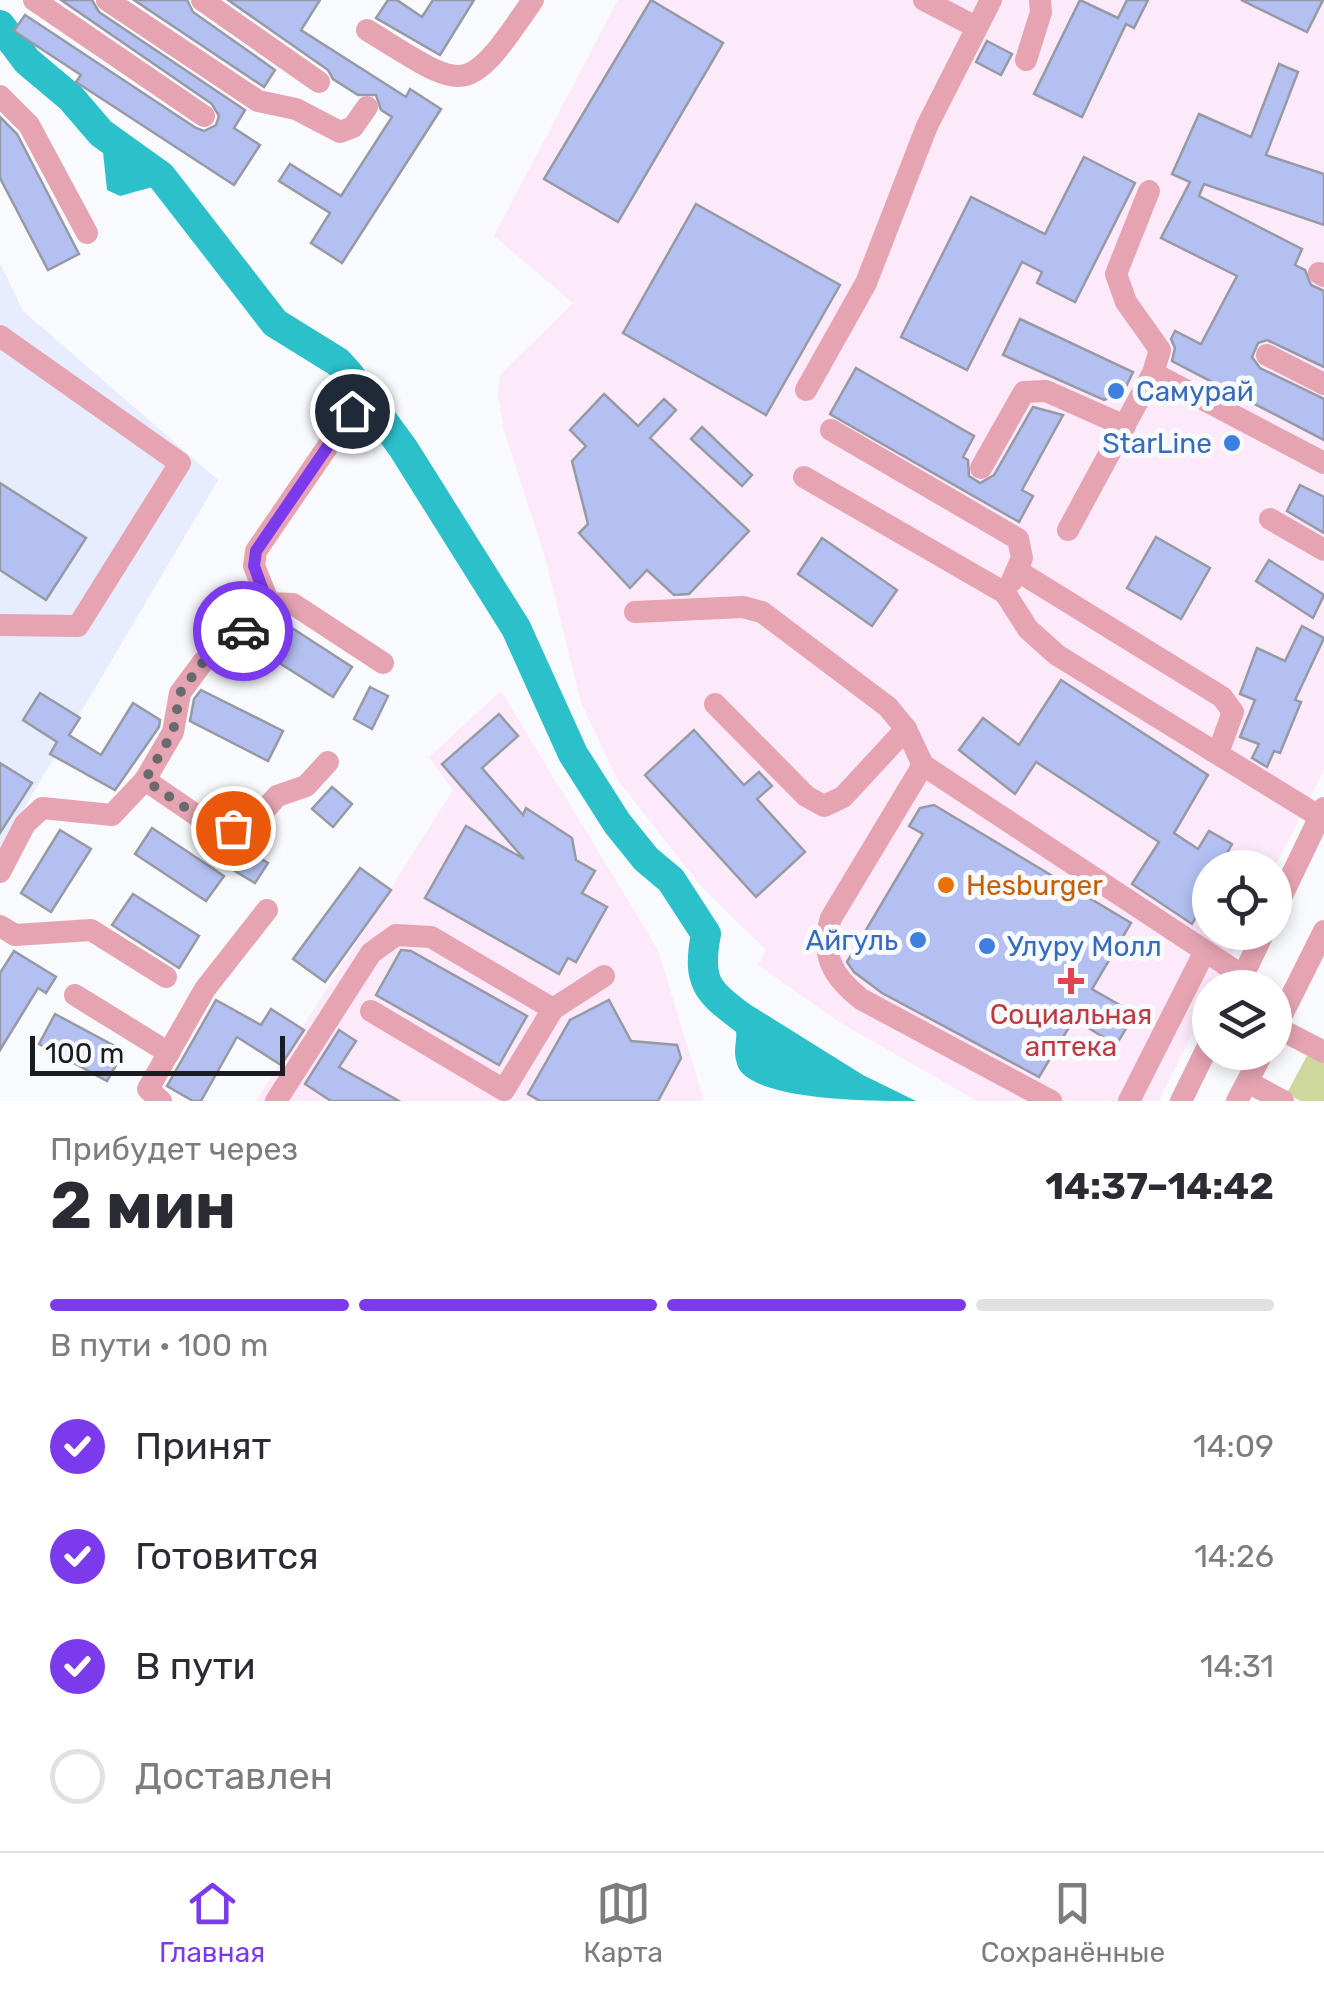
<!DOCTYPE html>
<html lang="ru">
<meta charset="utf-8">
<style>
body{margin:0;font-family:Rubik,sans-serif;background:#f7f7f7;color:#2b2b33;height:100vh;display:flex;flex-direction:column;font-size:38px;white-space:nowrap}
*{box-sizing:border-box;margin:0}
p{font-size:32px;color:#7c7c81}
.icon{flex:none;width:55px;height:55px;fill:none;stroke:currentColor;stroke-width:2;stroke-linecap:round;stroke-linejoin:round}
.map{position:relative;height:1101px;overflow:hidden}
.panel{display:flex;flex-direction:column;background:#fff;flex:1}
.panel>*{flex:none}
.buttons{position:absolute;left:1192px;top:850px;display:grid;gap:20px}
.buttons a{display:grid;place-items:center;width:100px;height:100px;border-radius:50%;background:#fff;box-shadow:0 5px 15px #0003;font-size:50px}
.scale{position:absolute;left:30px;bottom:25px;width:255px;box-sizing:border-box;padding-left:10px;border:5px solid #1b1c20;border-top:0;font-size:28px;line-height:35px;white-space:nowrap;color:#1b1c20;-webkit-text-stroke:8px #f8fafe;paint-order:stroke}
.pin{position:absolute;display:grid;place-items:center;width:85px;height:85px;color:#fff;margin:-42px;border:5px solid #fff;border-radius:50%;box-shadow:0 2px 10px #0007}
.courier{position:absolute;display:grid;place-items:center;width:100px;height:100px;margin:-50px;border:8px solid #7c3aed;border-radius:50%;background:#fff;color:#222;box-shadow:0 2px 12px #0007}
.overview em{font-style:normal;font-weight:700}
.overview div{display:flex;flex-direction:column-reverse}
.overview{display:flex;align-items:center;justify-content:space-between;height:170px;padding:0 50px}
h1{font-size:65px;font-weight:700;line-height:75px}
.bar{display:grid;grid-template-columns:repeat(4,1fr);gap:15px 10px;align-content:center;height:120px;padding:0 50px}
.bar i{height:12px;border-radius:8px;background:#e1e1e2}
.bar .selected{background:#7c3aed}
.bar p{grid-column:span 4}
ol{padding:0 50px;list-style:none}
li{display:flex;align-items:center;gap:30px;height:110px}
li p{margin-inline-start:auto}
li .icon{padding:10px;border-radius:50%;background:#7c3aed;color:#fff;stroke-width:4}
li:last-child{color:#7c7c81}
li i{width:55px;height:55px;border:5px solid #e1e1e2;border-radius:50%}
.dock{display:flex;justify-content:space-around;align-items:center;height:140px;border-top:2px solid #e1e1e2;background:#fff;font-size:28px;color:#7c7c81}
.dock a{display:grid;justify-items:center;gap:5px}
.dock .selected{color:#7c3aed}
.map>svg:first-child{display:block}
.commercial{fill:#fce9fa}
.built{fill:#e7ecff}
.green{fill:#ced89d}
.water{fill:#2cc0ca}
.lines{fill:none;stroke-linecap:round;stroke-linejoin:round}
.river{stroke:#2cc0ca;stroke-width:30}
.building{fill:#b3c0f1;stroke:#979aa4;stroke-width:2.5}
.minor{stroke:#e6a4b3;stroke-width:22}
.done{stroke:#686a6e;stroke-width:10;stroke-dasharray:0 18}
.route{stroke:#7c3aed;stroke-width:12}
.shop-dot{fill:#3f7fe0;stroke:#f8fafe;stroke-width:4}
.food-dot{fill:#e8710a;stroke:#f8fafe;stroke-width:4}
.health-dot{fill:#e0444e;stroke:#f8fafe;stroke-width:4}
.labels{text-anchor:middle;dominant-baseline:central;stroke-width:10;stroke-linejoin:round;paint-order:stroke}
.shop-label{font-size:28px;fill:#366cbe;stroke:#f8fafe;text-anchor:start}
.food-label{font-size:28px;fill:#c56008;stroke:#f8fafe;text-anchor:start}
.health-label{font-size:28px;fill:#be3a42;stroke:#f8fafe}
</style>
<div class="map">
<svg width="1324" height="1101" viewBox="0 0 1324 1101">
<rect width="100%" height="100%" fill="#f8fafe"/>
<!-- commercial -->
<g class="commercial">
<polygon points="618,0 1324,0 1324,769 1275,867 1210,868 1210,932 1243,933 1216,987 1210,988 1210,999 1159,1101 977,1101 839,1022 758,965 766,950 700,885 617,779 581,702 546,561 503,427 498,394 500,375 573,303 494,236"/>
<polygon points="501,691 658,950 704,1101 256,1101 453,790 429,757"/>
</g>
<!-- built -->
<polygon class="built" points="0,263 23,311 218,480 0,849"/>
<!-- green -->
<polygon class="green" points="1309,1052 1324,1060 1324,1101 1300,1101 1287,1093"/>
<!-- water -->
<g class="water">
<polygon points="101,133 144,146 174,181 120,196 107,190"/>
<path d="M 730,992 L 863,1075 L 916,1101 C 872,1101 760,1101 739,1069 C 726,1038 752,1039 717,998 Z"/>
</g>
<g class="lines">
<!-- river -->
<path class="river" d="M 0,25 L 27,61 L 71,98 L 101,133 L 161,176 L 275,323 L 338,362 L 348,373 L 403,448 L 516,628 L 573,754 L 617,823 L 646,859 L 671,880 L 706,934 C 696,986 709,992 749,1023"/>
</g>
<!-- building -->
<g class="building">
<polygon points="61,0 92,0 99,12 245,110 234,128 260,145 234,185 76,82 81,75 14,31 25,15 196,128 204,131 216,125 219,116 212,104"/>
<polygon points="134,0 187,0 193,12 275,70 264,87"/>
<polygon points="228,0 320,0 301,30 406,97 410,89 441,109 342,263 311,243 330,213 279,181 290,164 341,196 392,117 381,110 376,95 358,95 333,79 328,70"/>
<polygon points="388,0 397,0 422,17 433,0 474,0 440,55 376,18"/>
<polygon points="651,0 723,43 618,222 544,179"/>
<polygon points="1080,0 1118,18 1127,0 1148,0 1134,28 1126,24 1082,117 1034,94"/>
<polygon points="1241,0 1323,0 1307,32"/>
<polygon points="987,41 1012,54 1001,75 976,62"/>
<polygon points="1279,64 1298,72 1266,155 1324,174 1324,225 1204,184 1199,196 1302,249 1295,265 1305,270 1311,285 1324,291 1324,367 1267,340 1258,343 1252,357 1260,368 1324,399 1324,440 1172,361 1175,348 1171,339 1175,331 1201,344 1237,276 1161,238 1190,182 1172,174 1199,114 1251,137"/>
<polygon points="0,117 17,134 79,254 48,270 0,178"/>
<polygon points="1084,157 1135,183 1075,302 1037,283 1042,272 1022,262 967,370 901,337 971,197 1045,234"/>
<polygon points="696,204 840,285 766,415 623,333"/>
<polygon points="1020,319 1133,372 1123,393 1104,400 1003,355"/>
<polygon points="856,368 974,436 963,457 968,460 969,476 980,483 994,475 1033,407 1063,415 1022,490 1033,496 1019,522 830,414"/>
<polygon points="604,394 638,426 664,399 676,410 650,438 749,531 689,594 674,595 647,570 630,588 579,533 588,524 572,461 586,446 570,430"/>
<polygon points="702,427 752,475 742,486 691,439"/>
<polygon points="0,483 86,538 46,600 0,570"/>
<polygon points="1300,485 1324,497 1324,533 1287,511"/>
<polygon points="1156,537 1210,568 1181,619 1127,588"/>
<polygon points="822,538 897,590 872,626 798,574"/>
<polygon points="1269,560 1324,595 1313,618 1256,581"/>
<polygon points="278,619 352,667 333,697 259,650"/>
<polygon points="1302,626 1324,638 1295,700 1301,702 1280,753 1274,751 1267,767 1252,758 1259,744 1240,737 1255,700 1240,694 1257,648 1285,661"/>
<polygon points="1061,680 1208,775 1174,833 1198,849 1209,831 1232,844 1219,868 1210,868 1210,892 1192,924 1132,884 1159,842 1036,762 1015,794 959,750 983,718 1019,745"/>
<polygon points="370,687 388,696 372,729 354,719"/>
<polygon points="201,690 283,731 268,761 190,721 194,699"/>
<polygon points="40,693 80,718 69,735 101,755 133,703 160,720 159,727 115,790 50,754 57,742 23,720"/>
<polygon points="499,714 518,736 482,768 523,815 526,808 572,838 576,860 595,871 582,893 607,907 576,962 568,958 559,974 425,898 466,826 524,859 442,764"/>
<polygon points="694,730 744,785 759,772 772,786 757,799 805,852 756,897 645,775"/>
<polygon points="0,763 32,783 0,833"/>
<polygon points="332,787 352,804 333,827 312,809"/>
<polygon points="934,805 1131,923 1092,989 1135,1014 1116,1045 1074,1019 1039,1077 882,993 854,972 847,962 923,834 909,826 920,808"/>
<polygon points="152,828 224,876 206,901 135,854"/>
<polygon points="60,830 91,849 51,912 21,893"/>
<polygon points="242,847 268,863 255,883 230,868"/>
<polygon points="360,868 391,890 325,982 293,959"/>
<polygon points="133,894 199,936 179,968 112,925"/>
<polygon points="401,950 411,951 527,1016 499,1065 376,995"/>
<polygon points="14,951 56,977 46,993 38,988 0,1050 0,973"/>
<polygon points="216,1000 261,1025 271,1009 304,1030 281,1065 237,1037 201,1101 193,1101 167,1086"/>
<polygon points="609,1000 631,1041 677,1045 681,1058 658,1101 540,1101 528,1094 570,1020"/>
<polygon points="55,1014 124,1051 107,1081 39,1044"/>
<polygon points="339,1030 356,1041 339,1067 399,1101 331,1101 305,1084"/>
</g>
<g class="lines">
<!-- minor -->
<g class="minor">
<polyline points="34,0 204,116"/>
<polyline points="107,0 258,101 296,109 340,132 353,127 367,107"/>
<polyline points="202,0 319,82"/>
<polyline points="924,0 974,26"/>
<path d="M 367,30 C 467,91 464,101 533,0"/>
<polyline points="1026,60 1041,12 1040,0"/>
<polyline points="0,96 29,125 87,233"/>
<polyline points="1149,191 1116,274 1126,302 1160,350 1153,373"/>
<polyline points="1319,273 1324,276"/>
<polyline points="0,336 180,463 78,626 0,625"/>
<polyline points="1267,355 1324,384"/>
<polyline points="806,390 866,283 927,126 991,0"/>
<polyline points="831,430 1018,539 1022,558 1012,581"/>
<polyline points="981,468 1024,392 1046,391 1125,426"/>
<polyline points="804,477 1005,593 1028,629 1057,655 1320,817"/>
<polyline points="1270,519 1324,550"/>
<polyline points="1068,530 1153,373 1324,463"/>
<polyline points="1018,571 1222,697 1233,712 1218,753"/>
<polyline points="269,603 254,566 256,551 352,411"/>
<polyline points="635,612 743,607 762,612 888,707 906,729"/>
<polyline points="715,704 806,796 824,806 843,797 906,729 923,765"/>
<polyline points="145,780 173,732 180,693 203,662 261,619 269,603 293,604 383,663"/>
<polyline points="0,872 25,824 42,808 112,815 145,780 202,819 233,828 255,821 277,796 306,786 328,762"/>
<polyline points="1275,910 1324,808"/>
<polyline points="0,926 15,935 91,930 166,977"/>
<polyline points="1237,988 1264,932"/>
<polyline points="75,995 169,1053"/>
<polyline points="553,1009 604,976"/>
<polyline points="1276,1027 1324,1052"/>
<polyline points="1275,1029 1324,931"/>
<polyline points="1248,1082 1283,1101"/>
<polyline points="161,1101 148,1089 205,989 267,910"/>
<polyline points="276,1101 371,953 396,935 431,937 553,1009 504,1090 371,1011"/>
<path d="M 1051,1101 L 861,999 C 832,976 820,954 831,918 L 923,765 L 1243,976"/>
<polyline points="1129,1101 1205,951"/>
<polyline points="1181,1101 1210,1042"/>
<polyline points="1237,1101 1263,1052"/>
</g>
</g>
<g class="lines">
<!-- done -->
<polyline class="done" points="233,828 202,819 145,780 173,732 180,693 203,662 243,631"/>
<!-- route -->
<polyline class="route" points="243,631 264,615 268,604 254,566 256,551 352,411"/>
</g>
<!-- markers -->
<g class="shop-dot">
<circle cx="1116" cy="391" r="10"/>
<circle cx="1232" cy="443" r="10"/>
<circle cx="918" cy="940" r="10"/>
<circle cx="987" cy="946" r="10"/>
</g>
<circle class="food-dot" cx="946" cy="885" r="10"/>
<path class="health-dot" d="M1066 966h10v10h10v10h-10v10h-10v-10h-10v-10h10z"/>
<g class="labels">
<!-- shop labels -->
<g class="shop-label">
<text x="1136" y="391">Самурай</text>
<text x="1212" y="443" text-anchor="end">StarLine</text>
<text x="898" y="940" text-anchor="end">Айгуль</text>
<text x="1007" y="946">Улуру Молл</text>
</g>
<!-- food labels -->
<g class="food-label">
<text x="966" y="885">Hesburger</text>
</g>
<!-- health labels -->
<g class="health-label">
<text x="1071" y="1014">Социальная<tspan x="1071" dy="32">аптека</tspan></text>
</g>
</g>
</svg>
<div class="buttons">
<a><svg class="icon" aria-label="locate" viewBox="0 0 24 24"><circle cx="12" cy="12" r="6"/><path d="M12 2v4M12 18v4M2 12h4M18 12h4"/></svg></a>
<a><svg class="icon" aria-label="layers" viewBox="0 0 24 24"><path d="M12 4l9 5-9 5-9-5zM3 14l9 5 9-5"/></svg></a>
</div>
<div class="scale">100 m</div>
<div class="pin" style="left:233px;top:828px;background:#ea580c"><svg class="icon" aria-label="bag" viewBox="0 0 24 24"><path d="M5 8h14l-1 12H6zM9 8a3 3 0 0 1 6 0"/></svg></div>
<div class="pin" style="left:352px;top:411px;background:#1f2937"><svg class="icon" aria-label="home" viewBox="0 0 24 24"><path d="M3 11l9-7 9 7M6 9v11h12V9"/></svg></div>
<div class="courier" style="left:243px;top:631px"><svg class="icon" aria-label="car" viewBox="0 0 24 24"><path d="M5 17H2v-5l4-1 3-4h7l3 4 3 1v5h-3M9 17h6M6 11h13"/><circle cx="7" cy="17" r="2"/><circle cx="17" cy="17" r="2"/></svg></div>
</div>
<section class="panel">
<div class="overview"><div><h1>2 мин</h1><p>Прибудет через</p></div><em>14:37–14:42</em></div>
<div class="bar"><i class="selected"></i><i class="selected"></i><i class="selected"></i><i></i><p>В пути · 100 m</p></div>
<ol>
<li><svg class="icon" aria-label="check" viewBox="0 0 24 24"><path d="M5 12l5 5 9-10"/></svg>Принят<p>14:09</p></li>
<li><svg class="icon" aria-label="check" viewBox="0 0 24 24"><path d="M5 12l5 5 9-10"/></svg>Готовится<p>14:26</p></li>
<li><svg class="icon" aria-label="check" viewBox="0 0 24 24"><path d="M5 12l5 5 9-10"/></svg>В пути<p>14:31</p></li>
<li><i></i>Доставлен</li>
</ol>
</section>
<nav class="dock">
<a class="selected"><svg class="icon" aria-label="home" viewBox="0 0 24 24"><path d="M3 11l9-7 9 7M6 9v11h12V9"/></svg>Главная</a>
<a><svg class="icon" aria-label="map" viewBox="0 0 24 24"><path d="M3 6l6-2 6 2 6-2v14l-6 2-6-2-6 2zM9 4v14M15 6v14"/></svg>Карта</a>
<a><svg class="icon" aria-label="saved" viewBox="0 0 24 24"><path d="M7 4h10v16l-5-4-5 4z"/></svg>Сохранённые</a>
</nav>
